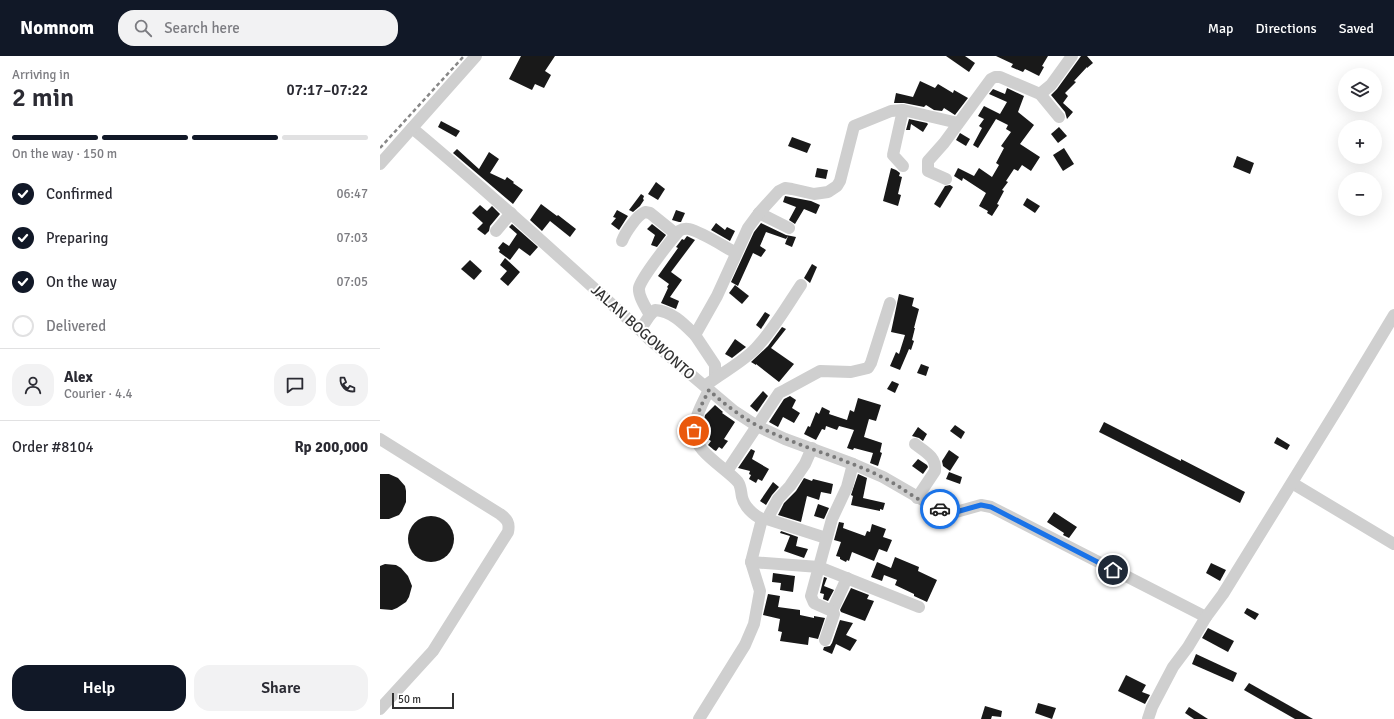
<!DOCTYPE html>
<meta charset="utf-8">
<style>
body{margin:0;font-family:Signika,sans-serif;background:#f2f2f3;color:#2b2b33;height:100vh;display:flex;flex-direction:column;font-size:15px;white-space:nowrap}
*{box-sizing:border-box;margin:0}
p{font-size:13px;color:#7c7c81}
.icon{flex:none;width:22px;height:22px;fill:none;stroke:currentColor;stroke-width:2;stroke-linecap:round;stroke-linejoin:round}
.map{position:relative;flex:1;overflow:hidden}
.sheet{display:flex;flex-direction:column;background:#fff;width:380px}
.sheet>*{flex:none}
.buttons{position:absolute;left:958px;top:12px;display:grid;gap:8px}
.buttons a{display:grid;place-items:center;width:44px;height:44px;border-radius:50%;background:#fff;box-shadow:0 4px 16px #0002;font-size:20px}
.scale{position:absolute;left:12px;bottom:10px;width:62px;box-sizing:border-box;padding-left:4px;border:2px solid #323232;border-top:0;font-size:11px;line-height:14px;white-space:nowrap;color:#323232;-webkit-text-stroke:3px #fff;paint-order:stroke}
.pin{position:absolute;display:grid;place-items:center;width:34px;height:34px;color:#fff;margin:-17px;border:2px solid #fff;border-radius:50%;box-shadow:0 1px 4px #0007}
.courier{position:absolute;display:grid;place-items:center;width:40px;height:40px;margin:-20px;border:3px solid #1a73e8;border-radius:50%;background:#fff;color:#222;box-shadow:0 1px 5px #0007}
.summary em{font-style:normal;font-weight:600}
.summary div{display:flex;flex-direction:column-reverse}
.summary{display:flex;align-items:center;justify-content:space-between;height:68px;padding:0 12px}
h1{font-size:26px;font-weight:600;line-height:30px}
.bar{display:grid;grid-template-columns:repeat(4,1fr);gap:6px 4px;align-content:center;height:48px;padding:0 12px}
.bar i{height:5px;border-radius:3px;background:#e1e1e2}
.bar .current{background:#111827}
.bar p{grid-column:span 4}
.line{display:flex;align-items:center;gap:10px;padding:0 12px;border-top:1px solid #e1e1e2}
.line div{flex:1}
.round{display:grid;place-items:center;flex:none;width:42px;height:42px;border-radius:16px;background:#f2f2f3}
ol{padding:0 12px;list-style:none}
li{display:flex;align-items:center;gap:12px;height:44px}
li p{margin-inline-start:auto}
li .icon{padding:4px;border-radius:50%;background:#111827;color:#fff;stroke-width:4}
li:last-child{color:#7c7c81}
li i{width:22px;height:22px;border:2px solid #e1e1e2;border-radius:50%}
.primary-button{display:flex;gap:8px;margin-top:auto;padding:8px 12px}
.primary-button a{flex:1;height:46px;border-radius:16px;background:#111827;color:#fff;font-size:16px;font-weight:600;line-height:46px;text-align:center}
.primary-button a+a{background:#f2f2f3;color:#2b2b33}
header{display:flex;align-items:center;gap:24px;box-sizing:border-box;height:56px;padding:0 20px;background:#111827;color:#fff}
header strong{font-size:19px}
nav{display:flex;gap:22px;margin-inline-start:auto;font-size:14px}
.search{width:280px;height:36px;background:#f2f2f3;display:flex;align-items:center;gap:10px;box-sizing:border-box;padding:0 14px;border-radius:16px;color:#7c7c81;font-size:15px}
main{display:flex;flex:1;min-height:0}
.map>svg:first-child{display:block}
.building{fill:#191919}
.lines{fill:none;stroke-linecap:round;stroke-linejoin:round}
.minor{stroke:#cfcfcf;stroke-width:12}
.rail{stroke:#878787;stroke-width:2.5;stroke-dasharray:4 3;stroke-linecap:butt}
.done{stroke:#7a7a7a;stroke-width:4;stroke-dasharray:0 7.2}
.route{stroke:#1a73e8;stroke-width:5}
.labels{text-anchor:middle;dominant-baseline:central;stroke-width:4;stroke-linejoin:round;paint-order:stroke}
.street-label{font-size:15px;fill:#323232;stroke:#fff}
</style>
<header>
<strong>Nomnom</strong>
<div class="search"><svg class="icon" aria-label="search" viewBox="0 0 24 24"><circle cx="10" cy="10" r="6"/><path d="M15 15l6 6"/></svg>Search here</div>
<nav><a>Map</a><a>Directions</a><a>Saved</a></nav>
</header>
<main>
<section class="sheet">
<div class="summary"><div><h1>2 min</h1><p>Arriving in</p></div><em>07:17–07:22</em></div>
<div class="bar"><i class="current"></i><i class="current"></i><i class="current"></i><i></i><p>On the way · 150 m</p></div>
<ol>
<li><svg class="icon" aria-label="check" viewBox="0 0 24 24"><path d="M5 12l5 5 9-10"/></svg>Confirmed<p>06:47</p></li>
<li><svg class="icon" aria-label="check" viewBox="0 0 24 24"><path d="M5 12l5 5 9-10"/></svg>Preparing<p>07:03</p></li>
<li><svg class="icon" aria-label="check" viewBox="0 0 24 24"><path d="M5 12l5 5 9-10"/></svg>On the way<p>07:05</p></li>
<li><i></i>Delivered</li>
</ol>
<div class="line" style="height:72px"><a class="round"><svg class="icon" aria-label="person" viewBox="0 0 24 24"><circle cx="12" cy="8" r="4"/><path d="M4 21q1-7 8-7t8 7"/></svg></a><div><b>Alex</b><p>Courier · 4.4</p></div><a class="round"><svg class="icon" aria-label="chat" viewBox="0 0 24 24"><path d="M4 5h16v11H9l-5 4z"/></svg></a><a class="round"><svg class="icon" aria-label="phone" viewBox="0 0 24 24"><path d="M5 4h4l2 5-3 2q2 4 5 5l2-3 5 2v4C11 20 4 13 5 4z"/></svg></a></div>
<div class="line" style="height:52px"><div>Order #8104</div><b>Rp 200,000</b></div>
<div class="primary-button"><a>Help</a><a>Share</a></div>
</section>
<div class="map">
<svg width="1014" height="663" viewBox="0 0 1014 663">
<rect width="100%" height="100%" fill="#fff"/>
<!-- building -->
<g class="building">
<polygon points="141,0 175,0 165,15 171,19 164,32 155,28 152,34 129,23"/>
<polygon points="566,0 585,0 595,7 589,16"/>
<polygon points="616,0 668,0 662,10 664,11 659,20 645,13 643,16 631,11 633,8"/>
<polygon points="701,0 707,0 713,7 707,12 707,11 694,25 696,26 685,37 688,40 683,47 693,56 687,63 685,56 671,39 677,33"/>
<polygon points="540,25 555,32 558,28 573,37 574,34 588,42 575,59 564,52 562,55 554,54 546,49 544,51 524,47 514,47 516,37 533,41"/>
<polygon points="627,32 644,40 638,56 654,69 640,88 660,101 651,115 642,109 638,115 634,113 626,125 628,126 622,134 624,135 617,148 619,149 612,160 607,157 608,155 599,150 606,137 583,122 582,125 574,120 578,112 594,120 599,112 612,121 619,109 616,107 624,92 621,90 631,76 626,73 628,69 616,63 598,92 593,89 602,72 599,70 604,63 598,60 604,50 620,58 627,46 609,38 613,33 625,38"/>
<polygon points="529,63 547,67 548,68 543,76 531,68 530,74 526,74"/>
<polygon points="61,65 80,75 76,81 58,71"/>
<polygon points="679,71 687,80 678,87 671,78"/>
<polygon points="580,77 590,83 586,90 576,84"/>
<polygon points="412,81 431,88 427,97 408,90"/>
<polygon points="684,92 694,108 683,115 673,99"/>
<polygon points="77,93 99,113 109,96 119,103 110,117 125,124 127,121 134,126 133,127 143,134 133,148 73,97"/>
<polygon points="857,100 874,107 870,118 853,111"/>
<polygon points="437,112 448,114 446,123 435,121"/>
<polygon points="511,112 516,114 520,117 519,120 522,121 518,138 521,139 518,150 503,145"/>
<polygon points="276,126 285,133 278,144 268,138"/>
<polygon points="570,129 573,131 560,152 554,148 565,130"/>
<polygon points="261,138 264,140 263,143 264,144 260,150 253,156 249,154"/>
<polygon points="405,140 431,145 440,149 436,158 424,153 415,168 409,164 416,151 403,146"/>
<polygon points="647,142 660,150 655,157 643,149"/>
<polygon points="161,148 177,160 178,159 196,173 190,181 170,165 162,175 150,164"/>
<polygon points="100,149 107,155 112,150 120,158 110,170 109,175 105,179 97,173 103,167 92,157"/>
<polygon points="237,154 248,160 239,174 231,168 236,162 233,161"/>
<polygon points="296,154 305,157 301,166 299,166 292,164"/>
<polygon points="336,167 345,174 347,171 355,175 350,185 331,174"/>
<polygon points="381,167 406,179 416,181 412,191 405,188 408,180 406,183 386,176 380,190 386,194 381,201 373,197 358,230 351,226 374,176"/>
<polygon points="132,168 158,191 150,200 139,192 130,204 119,196 120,194 118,192 123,186 129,190 137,178 129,171"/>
<polygon points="272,168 286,179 277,191 271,189 275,179 267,173"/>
<polygon points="307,180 315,184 291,216 302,224 290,241 299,245 296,253 281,247 288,232 287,231 289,228 278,220 298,192 296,191 302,183 304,184"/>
<polygon points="125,202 140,216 128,230 120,223 127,215 120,209"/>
<polygon points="90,204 102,215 94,224 81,213"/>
<polygon points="432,208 437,211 430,227 424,222"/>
<polygon points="355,229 369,240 362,248 349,237"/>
<polygon points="519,238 534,242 532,250 539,253 534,272 535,272 532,284 534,285 531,294 529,293 520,314 510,310 516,296 519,298 525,279 511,276"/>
<polygon points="385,256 390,259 381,273 376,269"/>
<polygon points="402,271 406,273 391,292 414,308 399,326 376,308 376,309 371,306 388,290"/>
<polygon points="355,283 366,291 352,302 345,298"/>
<polygon points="541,308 549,311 546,320 537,317"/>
<polygon points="512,325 519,328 515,337 507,333"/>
<polygon points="383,335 388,340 377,356 370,350"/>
<polygon points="410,340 416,344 412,352 420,357 414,367 403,361 398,371 389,366 404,343"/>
<polygon points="478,342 501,349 496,365 489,363 484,381 502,387 500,396 502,397 498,410 490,407 493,397 474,392 473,394 467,392 474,374 459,370 457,374 446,370 445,374 442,373 436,384 424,378 428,370 430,371 436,356 439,358 442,351 450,355 449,358 467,364 470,354 474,356"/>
<polygon points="335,349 343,356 342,357 355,366 344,383 348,385 342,393 339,391 336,395 334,394 328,389 331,385 322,379 322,374 325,359"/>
<polygon points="724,366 801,405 801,403 865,436 860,447 719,376"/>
<polygon points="575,369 585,376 581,383 570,375"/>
<polygon points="538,371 547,378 543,385 539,382 532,380"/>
<polygon points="897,381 910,389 907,394 894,387"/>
<polygon points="371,393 375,395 372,403 389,413 382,425 378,423 376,427 369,423 371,419 369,418 370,415 358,412"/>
<polygon points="569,394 579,401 570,415 563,410 562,405"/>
<polygon points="538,403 547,409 548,411 543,418 532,410"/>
<polygon points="569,416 582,421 580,428 566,423"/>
<polygon points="0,418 9,418 18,422 25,430 26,435 26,446 22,455 19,459 9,463 0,463"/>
<polygon points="478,418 487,422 483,442 505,447 503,454 500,453 500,455 471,449 473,440 471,439"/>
<polygon points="424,422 432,425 433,423 453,428 451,438 441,436 439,444 427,440 421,466 398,459 404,447 416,435"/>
<polygon points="393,426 399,431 392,439 386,449 380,445"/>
<polygon points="438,448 449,452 444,463 434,460"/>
<polygon points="674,456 697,471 689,482 683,479 684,477 667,466"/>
<circle cx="51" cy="483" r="23"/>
<polygon points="459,466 464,467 463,472 485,480 487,475 490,476 492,468 506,473 503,481 512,484 507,496 499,493 494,505 472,496 469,505 467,504 466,506 460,503 460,501 456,500 461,486 454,484"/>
<polygon points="401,475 418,481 416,490 428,493 424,502 404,495 410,480 400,477"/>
<polygon points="515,501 539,511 538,515 557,524 547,546 534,540 534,538 515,529 517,524 504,519 502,525 491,521 497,506 511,512"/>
<polygon points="831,507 846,514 840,525 826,517"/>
<polygon points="5,508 16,509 21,512 28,520 32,530 29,541 26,546 17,552 12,554 0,553 0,510"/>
<polygon points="393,517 415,520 413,536 400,534 401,527 392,526"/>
<polygon points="444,521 447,522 444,530 454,534 448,545 443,543 444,538 440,537"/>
<polygon points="471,532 489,539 487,543 494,545 485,565 461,556 460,554"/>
<polygon points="388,538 400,540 398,551 420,554 420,559 434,562 434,560 445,562 438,583 429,581 428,589 400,585 402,576 398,575 400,563 383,559"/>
<polygon points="867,552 879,558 875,564 864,557"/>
<polygon points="460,564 473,567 466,579 477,584 470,595 456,588 452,598 443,594 444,591 450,590 452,587"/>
<polygon points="828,572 854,585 848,596 822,582"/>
<polygon points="816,598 857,617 853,626 812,608"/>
<polygon points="746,619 766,629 762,636 770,639 765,648 738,635"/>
<polygon points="869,627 933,663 915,663 864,634"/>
<polygon points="658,647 676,652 672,663 655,657"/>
<polygon points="605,650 622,655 621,661 612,660 611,663 601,663"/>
<polygon points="809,651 828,663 814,663 805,657"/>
</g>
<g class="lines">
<!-- minor -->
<g class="minor">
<polyline points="660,38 671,29 692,0"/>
<polyline points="523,54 513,99 523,110"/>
<path d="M 32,72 C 110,137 185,206 260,274 L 270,284 L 354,355 L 377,370 L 405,383 L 473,408 L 503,421 L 555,451 L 570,455 L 576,456 L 601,449 L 611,451 L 826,561"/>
<polyline points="0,108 96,0"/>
<polyline points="566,123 548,115 548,105 564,87 611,23 615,21 620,21 660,38 679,61"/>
<polyline points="379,157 409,172"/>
<polyline points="116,175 131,157"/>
<path d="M 242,185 C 245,177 257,159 265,156 L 270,157 L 296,178"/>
<path d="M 270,259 C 266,252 258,240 259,232 C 261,222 291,184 299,175 C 302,173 305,172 309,173 C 322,176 343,190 356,197"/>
<path d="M 260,274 L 270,259 L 275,254 C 292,255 304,268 315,279 L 337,240 L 368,172 L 379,157 L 399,135 L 405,132 L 412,133 L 434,138 L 448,136 L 457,130 L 460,125 L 474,70 L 511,55 L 523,54 L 578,67"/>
<polyline points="315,279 335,309 335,322"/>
<path d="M 325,330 C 341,317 362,307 376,292 C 394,273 407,250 421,229"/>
<path d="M 0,383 L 120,458 C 127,463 130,467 128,476 L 53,595 L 0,653"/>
<path d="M 535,388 C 544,395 557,401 555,415 L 537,442"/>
<polyline points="347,415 399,337 405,334 440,315 471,316 488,312 491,307 510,247"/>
<polyline points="912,427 1014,488"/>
<polyline points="382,463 387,463 446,482"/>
<polyline points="387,463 398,443 410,430 425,408 432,392"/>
<polyline points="371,506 439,511 539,551"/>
<polyline points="452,555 467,522"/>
<polyline points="445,584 454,558 452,555 434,547 431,540 452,463 467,431 473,408"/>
<path d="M 319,663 L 365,589 L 374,568 L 380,535 L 371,506 L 382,463 C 373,459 364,450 362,441 C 361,436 361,430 358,426 C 346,412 312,394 314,374 C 315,360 323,346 329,334"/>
<polyline points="768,663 772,651 793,611 808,591 826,561 843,538 961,347 1014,259"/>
</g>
<!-- rail -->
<polyline class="rail" points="0,92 84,0"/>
</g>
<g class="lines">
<!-- done -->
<path class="done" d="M 314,375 L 320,352 L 329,334 C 344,348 360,360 378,370 C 418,391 462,401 502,421 C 521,430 539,447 560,453"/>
<!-- route -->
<polyline class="route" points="560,453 576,456 601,449 611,451 733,514"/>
</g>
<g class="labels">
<!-- street labels -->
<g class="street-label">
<text transform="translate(263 276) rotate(42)">JALAN BOGOWONTO</text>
</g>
</g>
</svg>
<div class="buttons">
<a><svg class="icon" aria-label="layers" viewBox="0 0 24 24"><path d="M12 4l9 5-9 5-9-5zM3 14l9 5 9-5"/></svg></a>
<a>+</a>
<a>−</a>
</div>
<div class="scale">50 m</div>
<div class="pin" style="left:314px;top:375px;background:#ea580c"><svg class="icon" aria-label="bag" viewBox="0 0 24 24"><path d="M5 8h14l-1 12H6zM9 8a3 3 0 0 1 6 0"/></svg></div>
<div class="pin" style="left:733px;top:514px;background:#1f2937"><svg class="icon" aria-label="home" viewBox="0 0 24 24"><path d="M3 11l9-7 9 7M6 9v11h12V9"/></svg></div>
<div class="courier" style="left:560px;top:453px"><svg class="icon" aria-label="car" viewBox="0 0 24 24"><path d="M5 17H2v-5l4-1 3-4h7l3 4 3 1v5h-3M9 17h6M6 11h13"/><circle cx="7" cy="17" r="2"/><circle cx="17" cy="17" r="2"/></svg></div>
</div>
</main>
